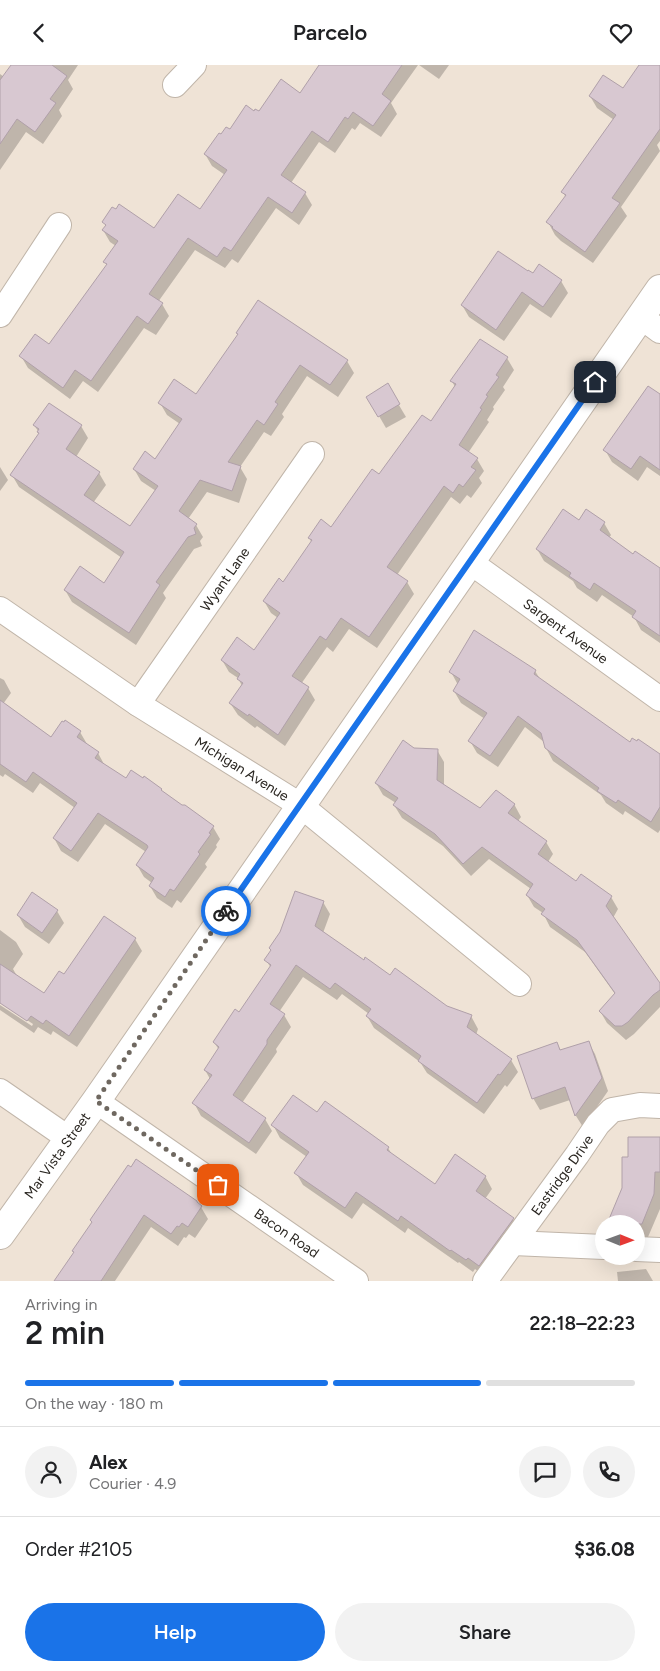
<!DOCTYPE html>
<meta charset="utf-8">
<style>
body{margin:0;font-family:Figtree,sans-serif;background:#f2f2f2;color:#202124;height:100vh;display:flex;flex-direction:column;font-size:19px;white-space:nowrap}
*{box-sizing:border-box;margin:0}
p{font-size:16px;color:#757577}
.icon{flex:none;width:28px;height:28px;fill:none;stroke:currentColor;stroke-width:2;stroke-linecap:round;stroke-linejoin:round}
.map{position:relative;height:1216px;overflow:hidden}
.details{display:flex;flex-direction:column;background:#fff;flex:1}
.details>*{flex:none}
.needle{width:32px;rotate:91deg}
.tools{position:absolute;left:595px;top:1150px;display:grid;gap:10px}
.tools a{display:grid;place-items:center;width:50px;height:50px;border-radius:50%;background:#fff;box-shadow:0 5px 20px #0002;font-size:25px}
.pin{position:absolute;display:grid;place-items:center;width:42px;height:42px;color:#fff;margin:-21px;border-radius:10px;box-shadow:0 2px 8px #0006}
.courier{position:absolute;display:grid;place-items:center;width:50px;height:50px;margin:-25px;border:4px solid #1a73e8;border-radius:50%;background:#fff;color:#222;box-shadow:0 1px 6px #0007}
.head em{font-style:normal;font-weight:600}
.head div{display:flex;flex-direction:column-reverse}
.head{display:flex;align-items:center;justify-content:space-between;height:85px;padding:0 25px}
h1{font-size:32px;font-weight:600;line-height:38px}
.bar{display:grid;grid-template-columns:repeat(4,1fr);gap:8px 5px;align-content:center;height:60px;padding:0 25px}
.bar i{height:6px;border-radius:4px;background:#e0e0e0}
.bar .current{background:#1a73e8}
.bar p{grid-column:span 4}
.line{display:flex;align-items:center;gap:12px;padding:0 25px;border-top:1px solid #e0e0e0}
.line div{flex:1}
.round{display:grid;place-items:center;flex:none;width:52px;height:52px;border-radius:26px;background:#f2f2f2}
.action{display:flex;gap:10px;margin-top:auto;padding:10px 25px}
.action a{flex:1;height:58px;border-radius:30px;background:#1a73e8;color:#fff;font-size:20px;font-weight:600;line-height:58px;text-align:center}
.action a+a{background:#f2f2f2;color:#202124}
header{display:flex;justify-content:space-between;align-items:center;height:65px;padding:0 25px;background:#fff;font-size:22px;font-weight:600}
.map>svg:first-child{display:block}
.shadow{fill:#0003}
.building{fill:#d8c8d1;stroke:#b0a0a9}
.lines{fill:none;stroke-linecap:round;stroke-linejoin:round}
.minor-casing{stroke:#c0b5a9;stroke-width:26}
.tertiary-casing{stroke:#c0b5a9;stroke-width:30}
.minor{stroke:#fff;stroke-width:24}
.tertiary{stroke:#fff;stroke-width:28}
.done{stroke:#6f6860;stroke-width:5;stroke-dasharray:0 9}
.route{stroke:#1a73e8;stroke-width:6}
.labels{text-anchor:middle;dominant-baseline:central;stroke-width:4;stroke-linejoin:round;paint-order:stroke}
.street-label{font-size:14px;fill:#2a2621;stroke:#fff}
</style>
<header><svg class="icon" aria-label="back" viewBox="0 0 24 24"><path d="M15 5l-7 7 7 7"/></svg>Parcelo<svg class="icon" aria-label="heart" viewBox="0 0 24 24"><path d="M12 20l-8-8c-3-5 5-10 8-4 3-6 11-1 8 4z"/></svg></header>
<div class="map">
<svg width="660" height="1216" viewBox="0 0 660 1216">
<rect width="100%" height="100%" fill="#efe3d6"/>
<!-- shadow -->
<g class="shadow">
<polygon points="12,0 78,0 68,15 73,24 59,45 62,51 43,79 26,67 0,105 0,9 4,12"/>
<polygon points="321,0 418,0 391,38 397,49 381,72 360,58 355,65 352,63 335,88 319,77 291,118 305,128 312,140 299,160 276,143 238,198 232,194 225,203 195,185 158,237 162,239 169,251 156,270 144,263 98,327 83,316 70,334 28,303 21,291 50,281 107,201 105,197 116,181 110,177 103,165 106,161 104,157 154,165 200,146 225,110 212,101 205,89 230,66 255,48 259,48 300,30"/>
<polygon points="419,0 449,0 439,14"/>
<polygon points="640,0 660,0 660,76 657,80 660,86 621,142 627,151 593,198 561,176 555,170 548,157 566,133 563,127 614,55 597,43 590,31 623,25"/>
<polygon points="533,209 561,216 568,228 551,253 530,239 504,276 469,252 462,240"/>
<polygon points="237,268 347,296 354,308 338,332 307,311 282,349 284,352 271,371 264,367 240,402 247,414 239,438 207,427 188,454 196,460 203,472 200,476 202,481 194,484 163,528 166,533 136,580 72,537 65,525 104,519 122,493 19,422 12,410 40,369 34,360 49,340 81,361 88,373 76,392 99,408 106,420 93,438 130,463 156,426 141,416 134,404 156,395 180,359 167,350 160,338 196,331 239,270"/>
<polygon points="507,293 514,305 503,322 505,325 493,342 494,344 487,355 489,357 468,388 477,394 484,406 479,413 482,418 471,433 467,430 460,439 451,432 397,510 407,517 414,529 377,583 349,564 333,587 327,582 301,619 308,623 315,635 285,681 257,661 255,663 238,650 230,638 242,621 238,613 229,607 222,595 255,586 278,553 271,548 264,536 283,518 312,478 309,473 332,464 380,411 431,358 455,322 452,316"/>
<polygon points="387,320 406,352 386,363 368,332"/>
<polygon points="660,331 660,411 647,402 638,416 612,397 605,385"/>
<polygon points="0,402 8,415 0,426"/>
<polygon points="586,446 604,458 611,470 609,473 634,490 660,504 660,578 641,565 634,552 602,530 597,537 577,523 573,516 544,496 537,484 579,457"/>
<polygon points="535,606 540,614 630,679 660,691 660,765 658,768 625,746 623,750 606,738 601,730 553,696 546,683 544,677 525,662 498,702 477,688 470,676 485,654 461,638 454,626 458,620 451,607"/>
<polygon points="0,613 4,615 11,628 3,639 52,673 80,667 87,679 98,688 105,701 126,715 161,725 163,729 213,762 220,774 216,780 217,782 205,799 207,802 181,838 177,835 172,843 157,833 150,821 152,818 144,812 137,800 146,787 105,759 78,797 61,786 54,773 75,743 40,718 33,728 5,709 3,712 0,710"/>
<polygon points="413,684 437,685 444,697 444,720 481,745 514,739 521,752 518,756 546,777 553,789 548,797 576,818 611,832 618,844 613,853 660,920 660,942 634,969 626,975 607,958 600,946 615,929 585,887 550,862 543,848 534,842 527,830 531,824 489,794 471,811 443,781 402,753 394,740 396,738 383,730 376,718"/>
<polygon points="323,837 330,849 323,868 364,897 390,912 447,942 471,951 478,964 476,970 511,995 518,1007 507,1022 505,1020 484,1049 427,1008 420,997 374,963 367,951 369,949 342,929 337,935 303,912 279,947 284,950 291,962 276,984 277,987 242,1038 265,1054 272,1066 256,1089 201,1051 194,1038 210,1014 205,1005 219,985 214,977 239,948 271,903 266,895"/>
<polygon points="57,846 64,858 49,879 25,862 18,850"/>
<polygon points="0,865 16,877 23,889 13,904 17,911 44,930 65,911 135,874 142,886 77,982 53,966 51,970 38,962 34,968 0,945 0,940 32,961 33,959 0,937"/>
<polygon points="588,977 595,989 608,1026 583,1062 576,1051 570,1035 540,1045 533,1033 557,979 561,986"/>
<polygon points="318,1049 388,1083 393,1091 435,1120 485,1111 492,1124 485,1134 513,1154 520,1166 486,1212 475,1204 473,1207 459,1197 458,1198 408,1163 405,1168 363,1138 352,1154 303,1120 296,1108 307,1092 280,1073 273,1060"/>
<polygon points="660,1073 660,1144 645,1179 636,1175 636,1159 629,1094"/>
<polygon points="201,1142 208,1154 195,1173 189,1169 186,1173 184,1172 178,1181 151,1162 115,1216 56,1216 75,1188 73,1186 92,1158 91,1155"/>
<polygon points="646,1204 653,1216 618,1216 617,1207"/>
</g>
<!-- building -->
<g class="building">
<polygon points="11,0 52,0 67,11 50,34 56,38 35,67 17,54 0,79 0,15"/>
<polygon points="319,0 402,0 382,29 391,36 373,61 353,47 348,54 345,52 328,77 312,66 281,110 306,127 292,148 268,132 231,186 224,182 217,192 188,173 149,229 163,238 148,259 137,251 91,316 75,305 63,323 19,291 35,269 49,279 107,199 103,197 118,176 102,165 106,160 102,157 112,142 116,144 119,139 154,163 178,129 200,144 227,105 204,89 219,68 221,69 226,62 230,64 246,40 254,46 255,44 259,46 281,14 300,28"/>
<polygon points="639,0 660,0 660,64 612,133 620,138 585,187 552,163 553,162 546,157 566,130 561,127 616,50 589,31 603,10 623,23"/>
<polygon points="498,186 528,206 528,205 533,208 539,199 562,215 543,242 522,227 496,265 461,240"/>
<polygon points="258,235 348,295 330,320 300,300 275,337 278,339 264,360 257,355 228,397 241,401 232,426 200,415 179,446 197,459 194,463 196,469 188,472 156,517 160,520 129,568 64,525 80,501 104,518 124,487 10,410 39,368 37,367 39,364 33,360 49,338 82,360 66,384 100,407 84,430 130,461 158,421 133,404 145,386 155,394 182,354 158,338 174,314 196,329 238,269 236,268"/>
<polygon points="480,274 508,292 496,310 499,312 486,330 488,331 480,343 482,344 459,380 478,393 471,402 476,405 463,422 459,419 453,428 444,421 387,502 408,516 369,572 341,553 326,575 320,571 292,611 309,622 278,670 249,649 248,651 229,638 243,618 237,614 240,609 221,595 237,572 254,585 280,548 263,536 279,513 283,517 312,475 308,473 321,454 331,462 372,404 379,409 422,350 431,356 456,319 450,316"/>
<polygon points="388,318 400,339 378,352 366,332"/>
<polygon points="648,321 660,329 660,405 640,391 631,404 603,385"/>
<polygon points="563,444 579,455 586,444 605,457 600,465 633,489 635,486 660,503 660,571 632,552 636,546 594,518 590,525 569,511 571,508 536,484"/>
<polygon points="474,565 536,605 534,609 630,677 632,673 637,676 638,674 660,689 660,742 651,757 618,735 616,738 597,726 599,723 545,683 541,668 518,651 490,691 468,676 487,648 453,626 460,614 449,607"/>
<polygon points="0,635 51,672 62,656 64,657 65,655 81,666 77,672 99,687 95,693 126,713 131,705 143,713 144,711 162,724 161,725 182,740 185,740 214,761 209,768 211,769 198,787 200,789 174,826 170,824 165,832 149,821 154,813 136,800 148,782 147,780 98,748 71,786 53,773 77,738 33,707 26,717 0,699"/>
<polygon points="403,675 414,683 438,684 437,715 480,743 496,725 515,739 508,748 547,776 538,789 576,816 581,809 612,831 606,841 660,918 660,925 653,930 628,957 622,961 615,961 599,946 615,928 577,875 541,849 545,844 526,830 533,819 482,782 463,799 435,769 393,740 398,733 375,718"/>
<polygon points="295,826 324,836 315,861 364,895 365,892 390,910 395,903 447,941 472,950 467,962 512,994 500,1010 498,1009 477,1038 418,996 421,991 366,951 371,944 335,918 330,924 296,900 270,939 285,949 267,975 267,979 233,1030 266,1053 249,1078 192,1038 212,1010 204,1005 219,982 213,977 235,944 239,947 271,900 264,895 271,885 269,883 280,867"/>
<polygon points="32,827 58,845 42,868 17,850"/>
<polygon points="104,851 136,873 69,971 46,955 43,959 31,951 27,956 0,938 0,899 44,928 59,906 64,909"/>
<polygon points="589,976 602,1013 575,1051 565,1022 532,1034 517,991 557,977 560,985"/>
<polygon points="293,1030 317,1047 325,1036 389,1082 387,1085 435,1119 455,1089 486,1111 476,1126 514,1153 479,1201 468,1193 466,1195 451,1185 450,1186 401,1151 398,1156 356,1127 345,1143 294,1108 309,1087 271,1060"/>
<polygon points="628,1072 660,1072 660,1107 655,1107 654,1129 642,1159 607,1159 622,1123 622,1092 628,1092"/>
<polygon points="136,1094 197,1136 197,1137 202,1141 188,1162 182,1158 179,1162 177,1161 171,1169 144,1150 101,1216 54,1216 74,1187 72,1186 92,1157 90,1155 128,1100 131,1102"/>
</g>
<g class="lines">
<!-- minor casing -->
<g class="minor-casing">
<g id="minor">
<polyline points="175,20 194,0"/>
<polyline points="0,250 59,160"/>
<polyline points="641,252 660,266"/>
<path id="s1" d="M 470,497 L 660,634"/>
<path id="s2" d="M 0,544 L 138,639 L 300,740 L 519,919"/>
<path id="s3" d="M 138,639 L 312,389"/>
<polyline points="0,1026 68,1073"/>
<path id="s4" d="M 96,1036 L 356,1216"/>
<polyline points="513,1178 604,1182"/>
<polyline points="636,1184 660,1185"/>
<path id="s5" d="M 485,1216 L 577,1090 L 598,1059 L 612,1045 L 640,1040 L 660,1041"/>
</g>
</g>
<!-- tertiary casing -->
<g class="tertiary-casing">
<g id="tertiary">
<path id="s6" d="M 0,1170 L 96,1036 L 660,224"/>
</g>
</g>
<!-- minor -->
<use href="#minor" class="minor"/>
<!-- tertiary -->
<use href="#tertiary" class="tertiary"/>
</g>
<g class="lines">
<!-- done -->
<polyline class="done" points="218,1120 96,1036 226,846"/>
<!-- route -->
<polyline class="route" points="226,846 595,317"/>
</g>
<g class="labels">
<!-- street labels -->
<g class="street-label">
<text stroke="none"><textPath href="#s3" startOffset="152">Wyant Lane</textPath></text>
<text stroke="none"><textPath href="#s1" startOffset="118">Sargent Avenue</textPath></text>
<text stroke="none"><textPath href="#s2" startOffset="290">Michigan Avenue</textPath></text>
<text stroke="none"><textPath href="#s6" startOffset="98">Mar Vista Street</textPath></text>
<text stroke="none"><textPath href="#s5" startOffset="131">Eastridge Drive</textPath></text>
<text stroke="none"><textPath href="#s4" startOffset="232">Bacon Road</textPath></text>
</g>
</g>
</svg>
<div class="tools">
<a><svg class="needle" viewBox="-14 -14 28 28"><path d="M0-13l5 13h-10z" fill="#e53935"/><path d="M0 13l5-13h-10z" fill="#757577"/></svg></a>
</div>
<div class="pin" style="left:218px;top:1120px;background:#ea580c"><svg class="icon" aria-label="bag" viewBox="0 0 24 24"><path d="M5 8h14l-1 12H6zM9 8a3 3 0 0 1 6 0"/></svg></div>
<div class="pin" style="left:595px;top:317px;background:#1f2937"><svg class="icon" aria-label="home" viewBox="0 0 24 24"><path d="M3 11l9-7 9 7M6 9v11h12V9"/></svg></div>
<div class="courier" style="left:226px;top:846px"><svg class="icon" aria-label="bike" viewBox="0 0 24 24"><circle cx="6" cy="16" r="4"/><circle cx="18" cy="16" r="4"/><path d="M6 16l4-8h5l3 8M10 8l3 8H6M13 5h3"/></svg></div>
</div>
<section class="details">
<div class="head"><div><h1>2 min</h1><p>Arriving in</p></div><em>22:18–22:23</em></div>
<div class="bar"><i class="current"></i><i class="current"></i><i class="current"></i><i></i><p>On the way · 180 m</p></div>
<div class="line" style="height:90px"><a class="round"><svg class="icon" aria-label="person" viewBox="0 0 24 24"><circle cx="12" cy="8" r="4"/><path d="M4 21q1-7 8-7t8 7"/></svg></a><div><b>Alex</b><p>Courier · 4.9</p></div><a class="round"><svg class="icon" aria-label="chat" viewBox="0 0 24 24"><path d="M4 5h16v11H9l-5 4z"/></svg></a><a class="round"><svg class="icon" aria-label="phone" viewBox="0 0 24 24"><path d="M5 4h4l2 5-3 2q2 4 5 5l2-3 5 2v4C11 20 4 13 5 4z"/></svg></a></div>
<div class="line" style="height:65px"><div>Order #2105</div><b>$36.08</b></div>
<div class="action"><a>Help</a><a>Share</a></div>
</section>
